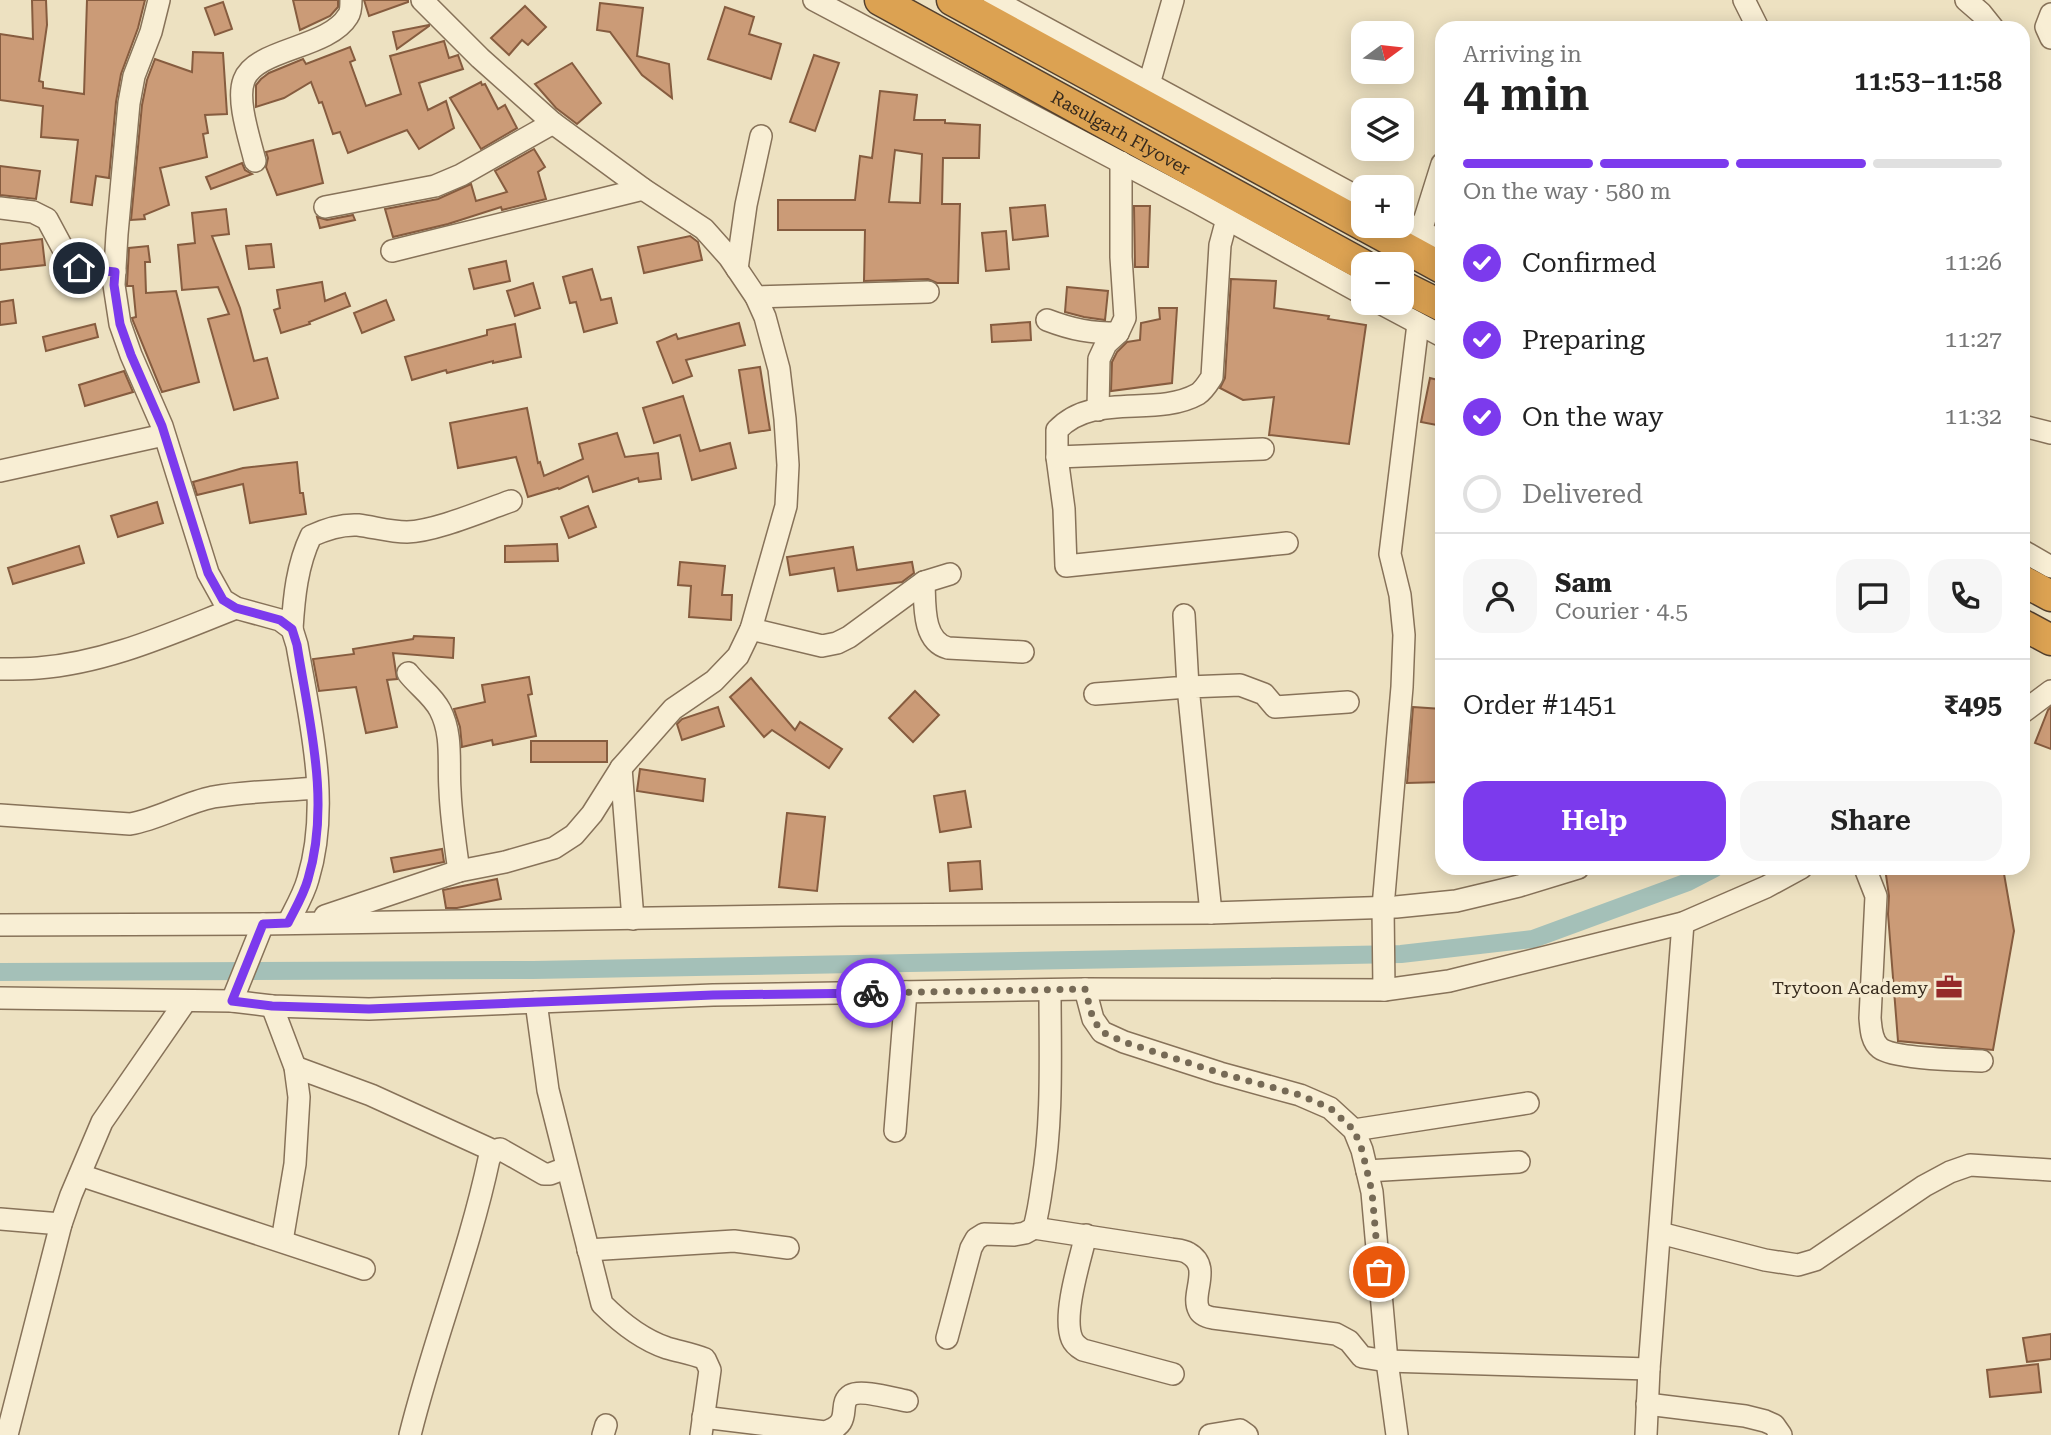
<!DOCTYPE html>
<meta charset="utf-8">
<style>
body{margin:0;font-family:"Roboto Serif",serif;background:#f6f6f6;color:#222;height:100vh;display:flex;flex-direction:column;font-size:26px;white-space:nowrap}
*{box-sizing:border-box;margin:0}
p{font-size:23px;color:#767676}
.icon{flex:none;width:38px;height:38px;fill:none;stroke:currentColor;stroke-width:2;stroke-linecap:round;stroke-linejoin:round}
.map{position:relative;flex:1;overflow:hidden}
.details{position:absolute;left:1435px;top:21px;width:595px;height:854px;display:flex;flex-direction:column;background:#fff;border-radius:21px;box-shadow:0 4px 18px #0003}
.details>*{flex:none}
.needle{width:46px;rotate:75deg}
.buttons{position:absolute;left:1351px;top:21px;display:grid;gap:14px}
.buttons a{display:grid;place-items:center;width:63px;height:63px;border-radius:14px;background:#fff;box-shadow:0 4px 18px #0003;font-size:35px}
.pin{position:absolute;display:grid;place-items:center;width:60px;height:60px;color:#fff;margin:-30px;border:4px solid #fff;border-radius:50%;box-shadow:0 2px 7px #0007}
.courier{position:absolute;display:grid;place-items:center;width:70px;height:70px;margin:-35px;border:5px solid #7c3aed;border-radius:50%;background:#fff;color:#222;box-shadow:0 2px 9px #0007}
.overview em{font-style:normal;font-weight:600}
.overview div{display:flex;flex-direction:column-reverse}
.overview{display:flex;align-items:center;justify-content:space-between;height:119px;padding:0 28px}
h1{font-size:46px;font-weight:600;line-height:52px}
.bar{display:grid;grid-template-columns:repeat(4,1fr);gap:10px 7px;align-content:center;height:84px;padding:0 28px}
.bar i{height:9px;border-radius:5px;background:#e0e0e0}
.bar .on{background:#7c3aed}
.bar p{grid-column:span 4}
.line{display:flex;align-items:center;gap:18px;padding:0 28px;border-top:2px solid #e0e0e0}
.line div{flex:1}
.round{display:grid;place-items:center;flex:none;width:74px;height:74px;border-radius:21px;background:#f6f6f6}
ol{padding:0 28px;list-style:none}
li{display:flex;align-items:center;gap:21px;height:77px}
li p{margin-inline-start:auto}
li .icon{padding:7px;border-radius:50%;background:#7c3aed;color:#fff;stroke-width:4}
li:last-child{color:#767676}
li i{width:38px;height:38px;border:4px solid #e0e0e0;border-radius:50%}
.button{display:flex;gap:14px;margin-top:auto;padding:14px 28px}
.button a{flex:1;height:80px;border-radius:21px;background:#7c3aed;color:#fff;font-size:28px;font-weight:600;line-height:80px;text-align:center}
.button a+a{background:#f6f6f6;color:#222}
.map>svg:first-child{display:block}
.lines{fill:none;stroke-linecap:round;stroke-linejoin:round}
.canal{stroke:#a4c0b8;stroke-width:18}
.building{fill:#cb9b77;stroke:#865c3f;stroke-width:2;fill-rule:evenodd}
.minor-casing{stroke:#877259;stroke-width:24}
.highway-casing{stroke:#54402d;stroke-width:33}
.minor{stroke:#f8eed4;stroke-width:21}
.highway{stroke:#dca252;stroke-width:30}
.done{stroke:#766a56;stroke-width:7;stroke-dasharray:0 12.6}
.route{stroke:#7c3aed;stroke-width:9}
.labels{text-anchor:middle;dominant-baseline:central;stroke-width:7;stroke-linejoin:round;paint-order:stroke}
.street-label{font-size:18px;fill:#362a1d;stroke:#f5ebd1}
.poi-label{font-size:18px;fill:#362a1d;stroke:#f5ebd1;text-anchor:end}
</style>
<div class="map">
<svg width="2051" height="1435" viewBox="0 0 2051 1435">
<rect width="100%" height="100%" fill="#ede1c1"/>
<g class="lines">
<!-- canal -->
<polyline class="canal" points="0,972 533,970 1401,954 1533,939 1688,882 1715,868"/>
</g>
<!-- building -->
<g class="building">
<polygon points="32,0 46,0 47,25 39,81 43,82 43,88 84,94 87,0 145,0 138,28 121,74 116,102 109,178 96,176 92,205 71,202 78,140 41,137 43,106 0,100 0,34 33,39"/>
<polygon points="293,0 338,0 338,7 330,16 300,30"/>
<polygon points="364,0 408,0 408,2 369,16"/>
<polygon points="223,2 232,29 215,35 205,8"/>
<polygon points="600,3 643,8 637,56 669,64 672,98 642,75 610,32 597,30"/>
<polygon points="525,6 546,27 528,45 522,40 509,55 491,38"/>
<polygon points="725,7 754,17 749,34 781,44 771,79 708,59"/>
<polygon points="429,25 429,26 397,49 393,32"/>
<polygon points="444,41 449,58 458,55 463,69 419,83 428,110 446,101 454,128 419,149 407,130 348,153 340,132 333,134 322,102 319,103 311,82 284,98 256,107 256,85 261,79 269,73 303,59 306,64 350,47 355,60 350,62 366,106 401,94 390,56"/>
<polygon points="193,52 223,53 227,114 205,115 208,133 203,134 207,157 160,168 169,205 144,215 145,219 131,220 142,105 147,80 155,59 192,72"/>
<polygon points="814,55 839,63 815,131 790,122"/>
<polygon points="572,63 601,103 577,124 556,108 535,84"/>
<polygon points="481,82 482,85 485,84 498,109 505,105 517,128 481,149 450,98"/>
<path d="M 880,91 L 917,95 L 914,120 L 945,120 L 945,123 L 980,125 L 979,158 L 943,158 L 942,204 L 960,204 L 958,283 L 937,283 L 928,279 L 864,281 L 865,230 L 778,230 L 778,200 L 855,200 L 860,156 L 872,158 ZM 895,150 L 922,154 L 920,203 L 889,202 Z"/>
<polygon points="313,140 323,183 277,195 266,167 268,158 266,152"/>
<polygon points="534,149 545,167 538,172 546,199 502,210 501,207 448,224 393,237 385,209 438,199 471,184 476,201 507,192 495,171"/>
<polygon points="242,163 245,170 252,174 211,189 206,177"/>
<polygon points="0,166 40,171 36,199 0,195"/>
<polygon points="1045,205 1048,236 1013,240 1010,208"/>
<polygon points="1134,206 1150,206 1148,267 1135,267"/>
<polygon points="226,209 229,234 212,236 240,308 254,361 267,358 278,398 234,410 208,319 229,314 218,287 182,290 178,245 195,243 192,213"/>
<polygon points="353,215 355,220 320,228 317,217 327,220"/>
<polygon points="1006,231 1009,269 986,271 982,233"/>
<polygon points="690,236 698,242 702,260 644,273 638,247"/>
<polygon points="42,239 45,265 0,270 0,244"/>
<polygon points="271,244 274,267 249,269 246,246"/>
<polygon points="148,246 150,262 145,262 146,293 176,291 199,382 162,392 133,321 132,318 136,317 133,286 127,286 127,284 129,248"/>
<polygon points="506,261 510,281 474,289 469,269"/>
<polygon points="592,269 601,300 611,298 617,323 584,332 576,302 570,303 563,277"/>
<polygon points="1231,279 1276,281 1274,308 1329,316 1328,319 1366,325 1349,444 1269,435 1274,397 1243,400 1220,388 1225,378"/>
<polygon points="322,282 325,301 345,293 350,306 309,322 310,324 281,333 274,310 280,308 277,290"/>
<polygon points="533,283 540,308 515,316 507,291"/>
<polygon points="1067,287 1108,291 1105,320 1084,317 1065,312"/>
<polygon points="13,300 16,323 0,325 0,302"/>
<polygon points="386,300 394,320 362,333 354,313"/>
<polygon points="1159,308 1177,308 1172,383 1111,391 1112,362 1117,352 1127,342 1140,340 1141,323 1160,319"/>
<polygon points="1030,322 1031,340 992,342 991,325"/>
<polygon points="739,323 745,345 686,360 692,376 673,383 657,342 676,334 678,339"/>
<polygon points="95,324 98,337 46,351 43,337"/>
<polygon points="515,324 521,357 493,363 493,361 447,373 446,370 412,380 405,357 487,335 487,330"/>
<polygon points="760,367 770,430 749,433 739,370"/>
<polygon points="124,371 133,392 85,406 79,385"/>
<polygon points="1430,378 1442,381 1442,426 1421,422"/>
<polygon points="683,396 700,451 730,443 736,468 692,480 680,435 654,443 643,408"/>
<polygon points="527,408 538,463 540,462 544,476 583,459 579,444 617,433 625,457 658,453 661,479 639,482 638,478 593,492 588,476 559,489 558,488 528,497 516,457 458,468 450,423"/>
<polygon points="297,462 300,493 303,493 306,514 250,523 243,484 197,495 193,482 243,468"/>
<polygon points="157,502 163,523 118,537 111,516"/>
<polygon points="588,506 596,527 569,538 561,517"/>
<polygon points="557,544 558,561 505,562 505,546"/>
<polygon points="79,546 84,563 13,584 8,568"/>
<polygon points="853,547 857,570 912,562 914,573 902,582 838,591 834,568 790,575 787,557"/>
<polygon points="680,562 725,566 722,595 732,595 731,620 689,617 691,586 678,585"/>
<polygon points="414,636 454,638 453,658 393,653 397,679 387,680 397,727 366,733 356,687 319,691 313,659 354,654 353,649 413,639"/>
<polygon points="529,677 532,694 528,695 536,736 493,745 492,740 462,747 460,727 454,709 485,702 482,685"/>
<polygon points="751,678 795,730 800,722 842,749 829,768 772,730 764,737 730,697"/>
<polygon points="915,691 939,715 913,742 889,718"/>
<polygon points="718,707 724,726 682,740 677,724 682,719"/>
<polygon points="1413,707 1442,709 1442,782 1407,783"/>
<polygon points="2051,707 2051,749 2035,743 2048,710"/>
<rect x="531" y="741" width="76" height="21"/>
<polygon points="640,769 705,779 703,801 637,791"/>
<polygon points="965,791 971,827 940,832 934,796"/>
<polygon points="787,813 825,817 817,891 779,887"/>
<polygon points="442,849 444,862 394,872 391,858"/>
<polygon points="980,861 982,889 950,891 948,863"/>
<polygon points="1885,868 2003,868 2014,931 1993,1050 1898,1041 1888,914 1889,896"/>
<polygon points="497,879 501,899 457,908 446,908 443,890"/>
<polygon points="2051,1334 2051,1359 2027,1362 2023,1338"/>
<polygon points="2038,1364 2041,1392 1990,1397 1987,1370"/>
</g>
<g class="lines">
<!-- minor casing -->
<g class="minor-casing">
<g id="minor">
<path d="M 159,0 L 151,32 L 134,76 L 129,103 L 117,234 L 114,285 L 120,324 L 131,355 L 162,426 L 208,573 L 223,600 L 236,608 L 280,620 L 292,629 L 297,645 C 310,720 331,804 308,879 C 304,894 295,909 288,923"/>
<polyline points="814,0 1198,203 1363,294"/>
<polyline points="994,0 1363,200"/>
<polyline points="1744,0 1758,28"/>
<polyline points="1966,0 1981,13 1993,28"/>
<polyline points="2051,14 2046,27 2051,38"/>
<polyline points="1149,84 1173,0"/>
<path d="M 255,161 C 250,140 236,100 244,80 C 256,48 328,49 348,16 C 351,12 351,5 351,0"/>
<polyline points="325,207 435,186 461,175 553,123"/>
<polyline points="0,208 33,212 47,219 69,260 79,268 115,272"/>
<path d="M 1227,219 L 1220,245 L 1212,377 C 1208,383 1204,390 1198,394 C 1155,418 1094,391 1057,430 L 1057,457 L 1064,509 L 1066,566 L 1287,543"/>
<polyline points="1402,221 1442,242"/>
<polyline points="1421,231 1442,164"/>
<polyline points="392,251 643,189"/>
<polyline points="737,269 746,205 761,136"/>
<polyline points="756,297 928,292"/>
<polyline points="1380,303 1442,336"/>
<path d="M 1047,320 C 1073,330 1091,333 1118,333"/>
<polyline points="1098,410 1099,359 1106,344 1118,333 1125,318 1121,257 1121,162"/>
<polyline points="2023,426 2051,433"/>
<polyline points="1057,457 1263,449"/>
<polyline points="0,471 164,435"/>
<polyline points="2023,551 2051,567"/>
<path d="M 924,582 C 925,604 922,641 948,648 L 1023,652"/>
<path d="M 292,629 C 294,597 297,565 311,536 C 326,529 341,524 358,525 C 374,527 390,532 407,532 C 436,531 482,511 511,501"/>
<polyline points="751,629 822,646 837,643 849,637 924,582 950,574"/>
<path d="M 0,669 C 13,669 26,669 38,668 C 107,663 172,633 236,608"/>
<path d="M 408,673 C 418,686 433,696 440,710 C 453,735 448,763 450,790 C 451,817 455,844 459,871"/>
<polyline points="1095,694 1188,687 1184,615"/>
<polyline points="2023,712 2051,691"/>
<polyline points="621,768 633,919"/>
<path d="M 0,815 L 130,824 C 159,819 184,803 213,797 C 247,791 283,791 317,788"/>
<path d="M 1865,868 L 1876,896 L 1870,1018 C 1871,1028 1871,1041 1880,1048 C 1894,1059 1962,1060 1982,1061"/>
<polyline points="1211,913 1188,687 1240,685 1264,694 1275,707 1348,702"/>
<polyline points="325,916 459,871 505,862 554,848 574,835 592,814 621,768 673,709 714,681 738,656 751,629 786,506 788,465 785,419 779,369 765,317 756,297 729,257 704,229 643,189 553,123 480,58 422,0"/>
<polyline points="0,925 263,924 841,915 1211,913 1396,907 1456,901 1519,886 1578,868"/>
<polyline points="1085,989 1093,1019 1102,1032 1124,1042 1220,1073 1300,1095 1330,1108 1354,1130 1362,1150 1372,1192 1387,1361 1397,1435"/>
<polyline points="1384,990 1383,907 1402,687 1404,635 1400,595 1390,554 1418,324"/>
<polyline points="0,998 232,1001 272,1006 369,1009 713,995 1085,989 1384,990 1449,981 1683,923 1766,887 1801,868"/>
<polyline points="232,1001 263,924"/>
<path d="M 536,1002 L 548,1090 L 602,1304 C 620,1322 643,1340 667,1348 C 680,1352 691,1353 705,1359 L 710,1370 L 701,1435"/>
<polyline points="272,1006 295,1067 299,1097 295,1164 282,1241"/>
<polyline points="295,1067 371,1095 494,1151"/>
<polyline points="1354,1130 1528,1103"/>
<polyline points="895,1131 906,992"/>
<polyline points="1367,1171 1519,1162"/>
<polyline points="80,1175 364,1269"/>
<polyline points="0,1219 61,1224"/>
<path d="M 1034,1228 L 1171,1249 C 1176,1250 1183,1250 1188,1253 C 1213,1267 1190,1294 1199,1310 C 1201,1315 1208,1317 1213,1318 L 1336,1334 L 1349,1341 L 1362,1357 L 1387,1361 L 1649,1369"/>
<polyline points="1660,1233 1765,1260 1798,1265 1815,1260 1924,1186 1950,1172 1970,1165 2051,1170"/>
<path d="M 1086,1235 C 1080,1260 1062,1316 1072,1339 C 1074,1344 1078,1347 1083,1350 L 1173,1374"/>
<polyline points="588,1250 734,1241 788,1248"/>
<path d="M 947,1338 L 971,1248 L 976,1239 L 984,1234 L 1014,1235 L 1025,1233 L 1034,1228 C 1038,1213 1040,1200 1042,1185 C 1053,1120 1050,1056 1050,990"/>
<polyline points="1647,1404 1745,1416 1765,1421 1774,1425 1781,1435"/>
<path d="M 703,1417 L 825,1432 C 855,1423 836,1404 851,1395 C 861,1389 895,1399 907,1401"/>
<polyline points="7,1435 61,1224 71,1195 102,1122 185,1002"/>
<path d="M 410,1435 C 433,1342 469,1253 489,1159 L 494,1151 L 500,1149 L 544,1174 L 550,1174 L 566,1168"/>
<polyline points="603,1435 606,1425"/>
<polyline points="1210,1435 1240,1430 1247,1435"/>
<polyline points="1646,1435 1649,1369 1683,923"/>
</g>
</g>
<!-- highway casing -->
<g class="highway-casing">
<g id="highway">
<path id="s1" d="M 880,0 L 1363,265"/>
<polyline points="952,0 1363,225"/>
<polyline points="1365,226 1442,268"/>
<polyline points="1402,286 1442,306"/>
<polyline points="2023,581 2051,596"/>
<polyline points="2023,625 2051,640"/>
</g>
</g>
<!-- minor -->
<use href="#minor" class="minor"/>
<!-- highway -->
<use href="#highway" class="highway"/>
</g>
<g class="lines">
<!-- done -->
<polyline class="done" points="871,993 1085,989 1093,1019 1102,1032 1124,1042 1220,1073 1300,1095 1330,1108 1354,1130 1362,1150 1372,1192 1379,1272"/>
<!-- route -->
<path class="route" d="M 79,268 L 115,272 L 114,285 L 120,324 L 131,355 L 162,426 L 208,573 L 223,600 L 236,608 L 280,620 L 292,629 L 297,645 C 309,721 331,803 308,879 C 304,894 295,909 288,923 L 263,924 L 232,1001 L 272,1006 L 369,1009 L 713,995 L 871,993"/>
</g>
<!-- icons -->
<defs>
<g id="office-bare" transform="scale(2.1)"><path d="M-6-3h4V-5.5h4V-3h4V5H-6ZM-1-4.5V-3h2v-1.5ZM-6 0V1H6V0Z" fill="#952a2a" stroke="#f5ebd1" stroke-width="2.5" paint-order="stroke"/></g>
</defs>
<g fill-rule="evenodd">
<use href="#office-bare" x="1949" y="987"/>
</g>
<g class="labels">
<!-- street labels -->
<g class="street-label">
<text stroke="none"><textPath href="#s1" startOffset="275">Rasulgarh Flyover</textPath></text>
</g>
<!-- poi labels -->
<g class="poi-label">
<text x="1928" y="987">Trytoon Academy</text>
</g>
</g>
</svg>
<div class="buttons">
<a><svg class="needle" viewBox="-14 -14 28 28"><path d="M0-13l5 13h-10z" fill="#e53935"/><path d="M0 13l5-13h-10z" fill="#767676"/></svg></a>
<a><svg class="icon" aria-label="layers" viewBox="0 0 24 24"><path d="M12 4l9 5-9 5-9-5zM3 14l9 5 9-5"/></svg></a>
<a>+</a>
<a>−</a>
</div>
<div class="pin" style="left:1379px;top:1272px;background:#ea580c"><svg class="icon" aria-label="bag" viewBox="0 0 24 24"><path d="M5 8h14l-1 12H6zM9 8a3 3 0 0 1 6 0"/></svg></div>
<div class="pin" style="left:79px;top:268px;background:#1f2937"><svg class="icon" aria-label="home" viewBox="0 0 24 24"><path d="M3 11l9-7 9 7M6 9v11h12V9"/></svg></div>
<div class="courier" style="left:871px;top:993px"><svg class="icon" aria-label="bike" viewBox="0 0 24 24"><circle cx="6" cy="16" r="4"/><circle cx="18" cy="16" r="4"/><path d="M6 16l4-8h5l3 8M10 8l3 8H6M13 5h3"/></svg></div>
<section class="details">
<div class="overview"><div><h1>4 min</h1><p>Arriving in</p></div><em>11:53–11:58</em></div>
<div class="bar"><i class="on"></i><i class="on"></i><i class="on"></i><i></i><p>On the way · 580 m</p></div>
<ol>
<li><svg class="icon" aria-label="check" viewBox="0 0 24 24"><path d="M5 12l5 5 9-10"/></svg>Confirmed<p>11:26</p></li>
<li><svg class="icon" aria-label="check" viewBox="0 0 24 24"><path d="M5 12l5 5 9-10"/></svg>Preparing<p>11:27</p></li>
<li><svg class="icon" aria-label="check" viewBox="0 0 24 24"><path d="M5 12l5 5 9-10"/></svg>On the way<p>11:32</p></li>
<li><i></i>Delivered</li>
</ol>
<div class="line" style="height:126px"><a class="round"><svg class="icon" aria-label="person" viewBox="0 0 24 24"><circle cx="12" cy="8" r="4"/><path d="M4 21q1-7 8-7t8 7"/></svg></a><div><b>Sam</b><p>Courier · 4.5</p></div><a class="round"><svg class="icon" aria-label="chat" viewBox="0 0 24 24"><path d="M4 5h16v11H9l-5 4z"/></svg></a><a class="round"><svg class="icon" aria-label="phone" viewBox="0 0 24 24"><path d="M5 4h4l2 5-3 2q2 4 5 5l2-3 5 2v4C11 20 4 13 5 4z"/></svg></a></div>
<div class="line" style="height:91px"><div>Order #1451</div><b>₹495</b></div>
<div class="button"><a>Help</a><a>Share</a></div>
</section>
</div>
